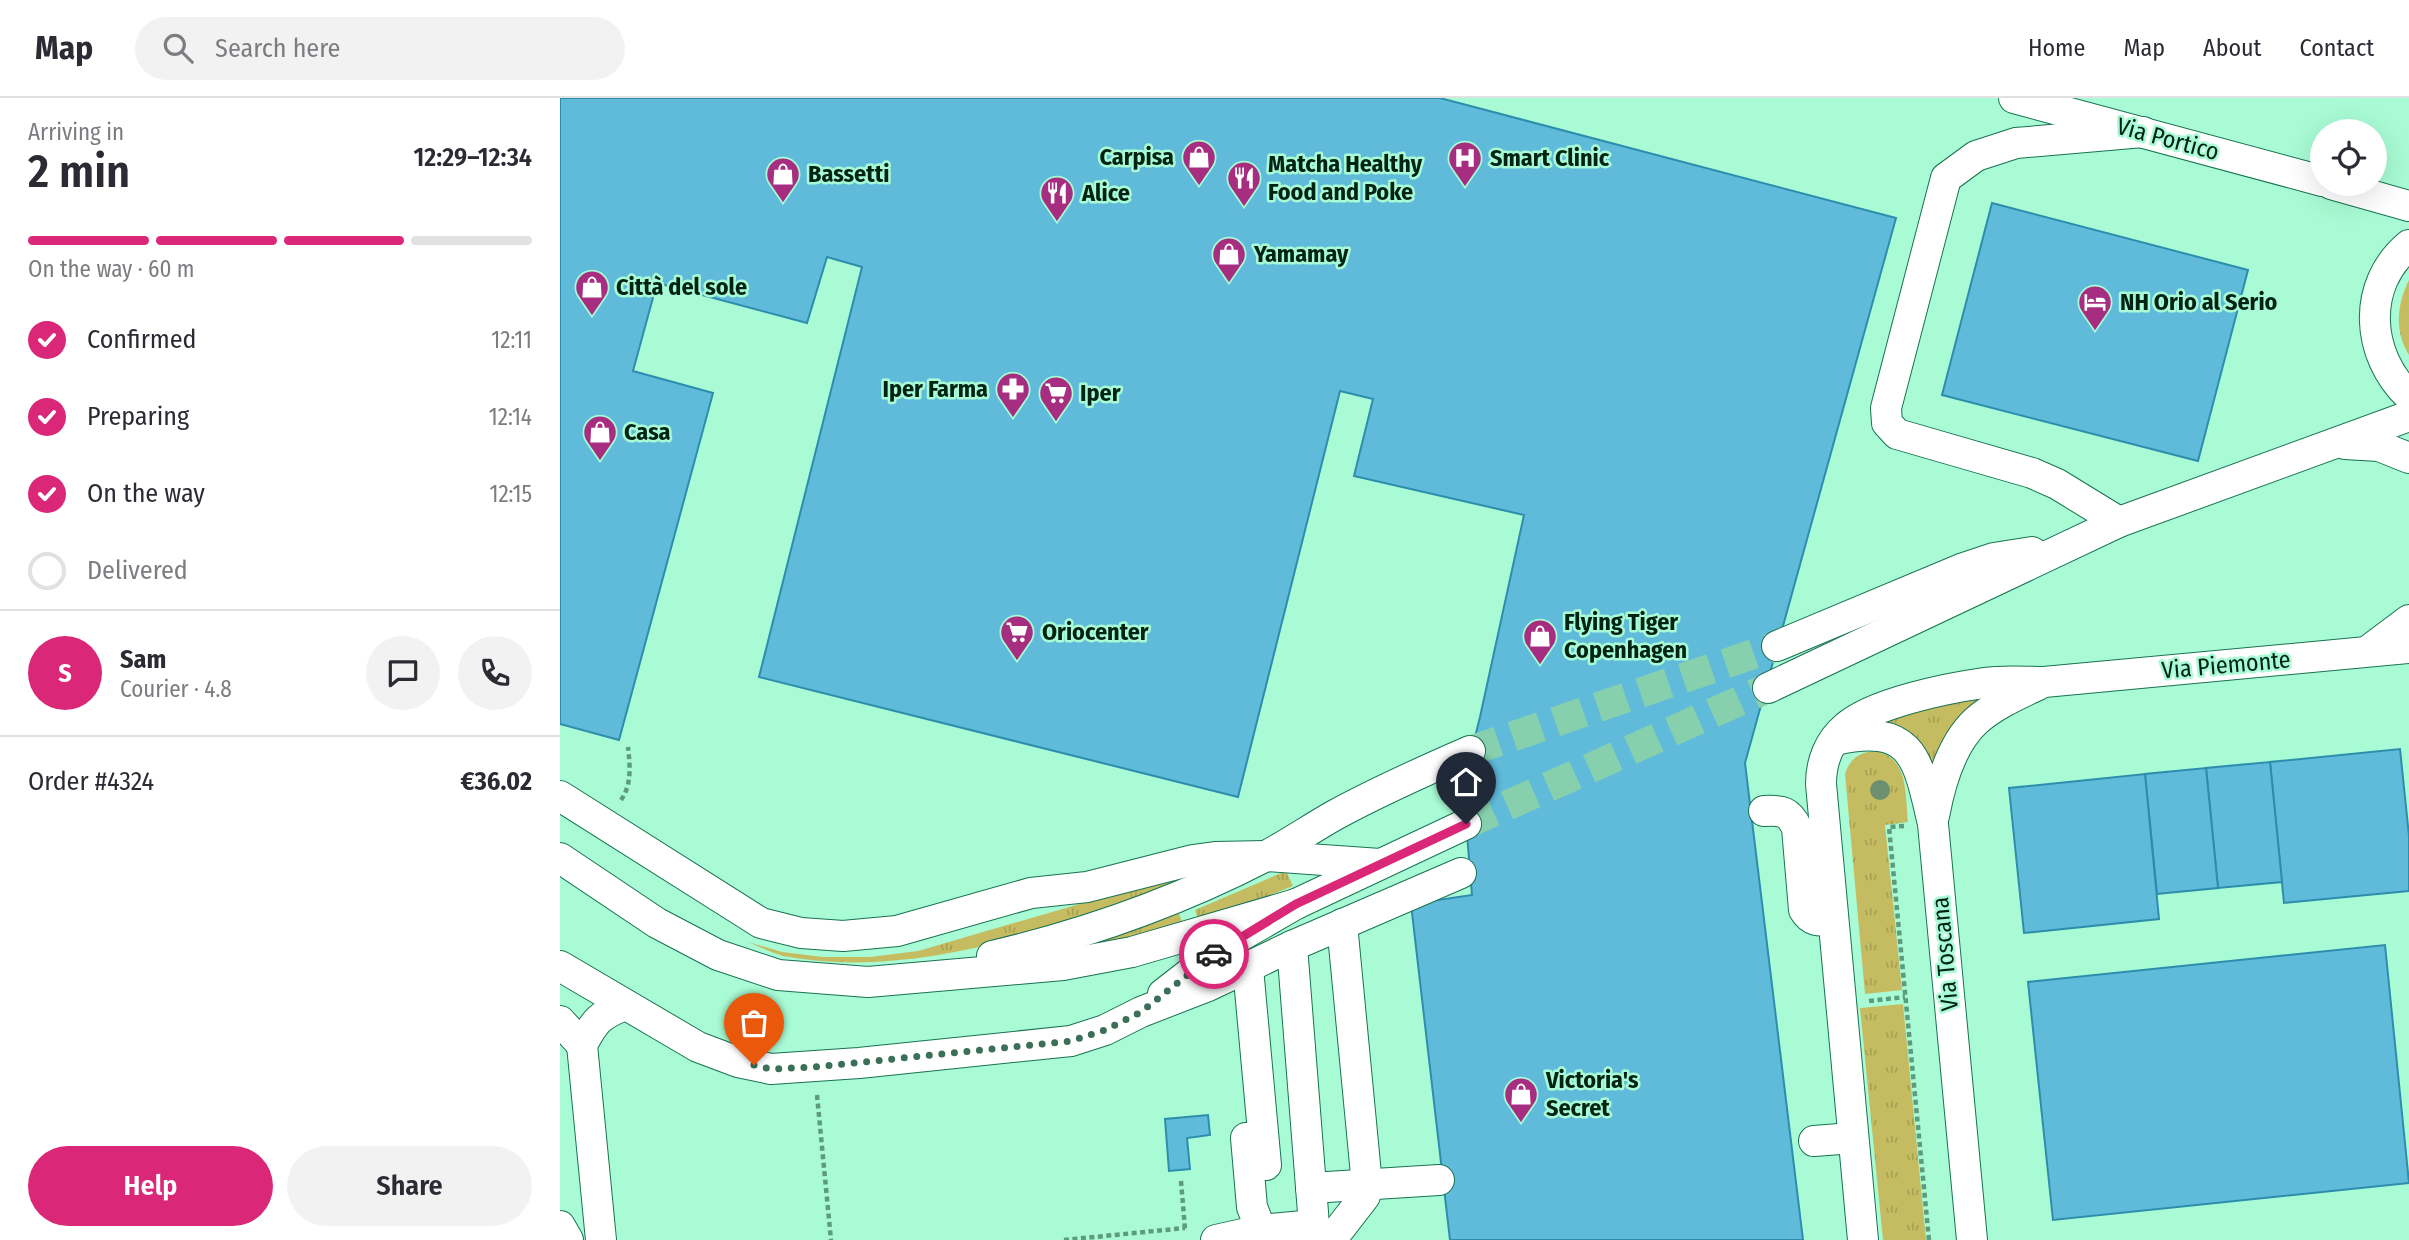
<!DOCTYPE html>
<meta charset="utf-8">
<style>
body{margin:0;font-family:"Fira Sans Condensed",sans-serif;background:#f2f2f3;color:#2b2b33;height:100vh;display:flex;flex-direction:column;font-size:26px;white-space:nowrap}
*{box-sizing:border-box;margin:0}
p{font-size:23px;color:#7c7c81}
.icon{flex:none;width:38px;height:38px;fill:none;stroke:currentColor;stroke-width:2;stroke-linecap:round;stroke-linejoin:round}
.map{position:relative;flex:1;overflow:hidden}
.panel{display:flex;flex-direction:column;background:#fff;width:560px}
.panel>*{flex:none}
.controls{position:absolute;left:1750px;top:21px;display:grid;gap:14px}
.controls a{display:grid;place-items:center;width:77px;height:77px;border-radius:50%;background:#fff;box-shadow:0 7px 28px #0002;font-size:35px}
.pin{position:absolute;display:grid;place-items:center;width:60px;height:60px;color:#fff;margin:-72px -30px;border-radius:50% 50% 50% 0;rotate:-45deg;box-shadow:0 0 7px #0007}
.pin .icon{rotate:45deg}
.courier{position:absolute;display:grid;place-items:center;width:70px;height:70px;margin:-35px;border:5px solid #db2777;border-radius:50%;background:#fff;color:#222;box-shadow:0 2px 9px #0007}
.overview em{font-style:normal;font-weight:600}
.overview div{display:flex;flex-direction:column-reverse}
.overview{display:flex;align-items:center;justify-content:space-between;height:119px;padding:0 28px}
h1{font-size:46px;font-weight:600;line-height:52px}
.bar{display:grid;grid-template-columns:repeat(4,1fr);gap:10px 7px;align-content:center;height:84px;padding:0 28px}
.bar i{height:9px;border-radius:5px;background:#e1e1e2}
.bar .active{background:#db2777}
.bar p{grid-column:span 4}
.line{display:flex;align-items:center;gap:18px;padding:0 28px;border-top:2px solid #e1e1e2}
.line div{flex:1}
.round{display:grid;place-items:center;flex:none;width:74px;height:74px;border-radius:37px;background:#f2f2f3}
ol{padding:0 28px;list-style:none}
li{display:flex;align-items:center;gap:21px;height:77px}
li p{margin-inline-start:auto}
li .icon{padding:7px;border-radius:50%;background:#db2777;color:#fff;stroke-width:4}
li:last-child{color:#7c7c81}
li i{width:38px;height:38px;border:4px solid #e1e1e2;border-radius:50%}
.cta{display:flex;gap:14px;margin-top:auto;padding:14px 28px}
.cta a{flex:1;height:80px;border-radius:42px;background:#db2777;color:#fff;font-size:28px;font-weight:600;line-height:80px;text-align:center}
.cta a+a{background:#f2f2f3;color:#2b2b33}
header{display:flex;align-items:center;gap:42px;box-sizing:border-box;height:98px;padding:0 35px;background:#fff;border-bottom:2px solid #e1e1e2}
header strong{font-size:33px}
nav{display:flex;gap:38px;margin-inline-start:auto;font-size:24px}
.search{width:490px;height:63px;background:#f2f2f3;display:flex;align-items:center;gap:18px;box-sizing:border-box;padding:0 24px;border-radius:38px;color:#7c7c81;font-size:26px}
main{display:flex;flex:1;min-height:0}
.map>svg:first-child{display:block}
.grass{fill:url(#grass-tufts)}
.building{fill:#60bbdb;stroke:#2d8dac;stroke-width:2}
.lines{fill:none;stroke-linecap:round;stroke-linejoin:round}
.minor-tunnel{stroke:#86d0ae;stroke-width:30;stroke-dasharray:30 15;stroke-linecap:butt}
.minor-casing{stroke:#187352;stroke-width:32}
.path{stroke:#5d9b80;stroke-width:4.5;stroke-dasharray:5 3.5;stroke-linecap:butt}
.minor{stroke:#fff;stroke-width:30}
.tree{fill:#6b8f70}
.done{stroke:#3b6f58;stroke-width:7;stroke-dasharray:0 12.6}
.route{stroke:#db2777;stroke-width:9}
.labels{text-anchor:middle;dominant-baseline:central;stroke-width:5;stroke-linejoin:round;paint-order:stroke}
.street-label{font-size:24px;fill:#002316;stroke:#a8fbd4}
.poi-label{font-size:24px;font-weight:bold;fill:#002316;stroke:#a8fbd4;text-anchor:start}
</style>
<header>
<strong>Map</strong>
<div class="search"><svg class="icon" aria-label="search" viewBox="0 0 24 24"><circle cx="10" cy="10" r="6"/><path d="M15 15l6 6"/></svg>Search here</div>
<nav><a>Home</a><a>Map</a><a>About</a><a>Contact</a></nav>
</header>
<main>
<section class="panel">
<div class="overview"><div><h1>2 min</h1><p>Arriving in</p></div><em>12:29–12:34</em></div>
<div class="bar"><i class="active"></i><i class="active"></i><i class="active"></i><i></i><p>On the way · 60 m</p></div>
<ol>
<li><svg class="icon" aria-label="check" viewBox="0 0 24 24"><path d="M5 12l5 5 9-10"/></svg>Confirmed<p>12:11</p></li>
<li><svg class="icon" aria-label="check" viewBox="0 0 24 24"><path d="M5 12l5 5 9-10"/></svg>Preparing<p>12:14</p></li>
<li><svg class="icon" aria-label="check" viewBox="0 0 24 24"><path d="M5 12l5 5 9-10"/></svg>On the way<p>12:15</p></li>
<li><i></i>Delivered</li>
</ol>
<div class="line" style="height:126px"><b class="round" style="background:#db2777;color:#fff">S</b><div><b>Sam</b><p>Courier · 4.8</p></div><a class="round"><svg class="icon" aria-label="chat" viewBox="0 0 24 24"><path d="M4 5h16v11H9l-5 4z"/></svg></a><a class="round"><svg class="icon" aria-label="phone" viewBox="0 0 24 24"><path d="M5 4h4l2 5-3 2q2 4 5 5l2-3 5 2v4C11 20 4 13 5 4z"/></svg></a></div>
<div class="line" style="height:91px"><div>Order #4324</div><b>€36.02</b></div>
<div class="cta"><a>Help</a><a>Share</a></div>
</section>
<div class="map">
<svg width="1849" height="1142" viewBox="0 0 1849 1142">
<defs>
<pattern id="grass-tufts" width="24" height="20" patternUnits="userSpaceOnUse" patternTransform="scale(1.75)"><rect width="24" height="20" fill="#c5bc62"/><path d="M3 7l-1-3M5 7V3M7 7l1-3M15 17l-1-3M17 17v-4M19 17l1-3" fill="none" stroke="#a7a154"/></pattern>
</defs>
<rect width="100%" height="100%" fill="#a8fbd4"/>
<!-- grass -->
<g class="grass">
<path d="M 1849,182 L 1849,257 C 1834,233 1837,206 1849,182 Z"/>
<path d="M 1424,599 L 1394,626 L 1380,647 L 1372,668 C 1355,644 1349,630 1319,624 L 1318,619 Z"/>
<path d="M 1315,653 C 1349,659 1345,696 1348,724 L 1325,727 L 1342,892 L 1305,896 L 1285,676 C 1290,661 1299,654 1315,653 Z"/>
<path d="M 636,772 L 637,775 C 515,826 357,884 223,858 C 212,855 200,849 188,844 L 222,854 L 263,859 L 310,859 L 358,853 Z"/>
<polygon points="726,773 733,788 639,825 635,812"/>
<polygon points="618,813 624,829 514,852"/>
<polygon points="1343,906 1366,1142 1323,1142 1300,910"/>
</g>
<!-- building -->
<g class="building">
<polygon points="0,0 880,0 1336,120 1185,665 1243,1142 890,1142 851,806 912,797 903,687 920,619 964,417 794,378 813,301 780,293 678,699 199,579 302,169 267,159 247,225 97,185 73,273 153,295 59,642 0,626"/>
<polygon points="1432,105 1688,172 1638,363 1382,297"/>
<polygon points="1840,651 1849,738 1849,793 1724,805 1710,664"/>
<polygon points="1710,664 1722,784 1658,790 1646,670"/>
<polygon points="1646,670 1658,790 1597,796 1585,676"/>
<polygon points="1585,676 1599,821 1464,835 1449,690"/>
<polygon points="1825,847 1849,1085 1493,1122 1468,884"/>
<polygon points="648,1017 650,1037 627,1040 630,1071 609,1073 605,1021"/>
</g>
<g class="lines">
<!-- minor-tunnel -->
<g class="minor-tunnel">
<polyline points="910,653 1217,548"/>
<polyline points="906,726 1208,590"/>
</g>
<!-- minor casing -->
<g class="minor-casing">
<g id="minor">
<polyline points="1454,0 1762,83"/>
<polyline points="1771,86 1849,108"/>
<path d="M 1849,147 C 1801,187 1806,257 1849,298"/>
<polyline points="1785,346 1819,348 1849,360"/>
<polyline points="1559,424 1497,386 1472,375 1337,336 1327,325 1326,310 1386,80 1416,58 1456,45 1583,34"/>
<polyline points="1217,548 1401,471 1434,460 1472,454"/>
<polyline points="1809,552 1849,522"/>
<polyline points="1208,590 1559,424 1849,318"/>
<path d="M 1275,642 C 1354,624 1358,662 1373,726 L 1412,1142"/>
<polyline points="0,698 201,825 241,835 283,838 337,833 471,795 527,789 633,762 655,759 706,758 820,766"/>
<path d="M 1204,713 C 1222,712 1229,713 1237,730 L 1244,812 C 1251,824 1259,823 1272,822"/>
<path d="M 1374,718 C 1380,686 1391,646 1416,623 C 1434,607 1457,597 1478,587"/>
<polyline points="0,760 97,825 158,857 218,877 308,884 503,867 572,854 736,806"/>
<polyline points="732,848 754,1127 764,1142"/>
<path d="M 432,858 C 526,836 621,802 706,758 C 730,745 752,730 775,717 C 819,693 864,673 910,653"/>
<polyline points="0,868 138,949 178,964 211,971 299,965 511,943 545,932 581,914 648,888 732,848 901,775"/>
<polyline points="688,870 706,1067"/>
<polyline points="603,896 670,844 736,806 906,726"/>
<polyline points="0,923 22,947"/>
<polyline points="686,1040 692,1109 701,1132"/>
<polyline points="1254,1043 1293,1040"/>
<polyline points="751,1090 879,1082"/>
<polyline points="0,1128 8,1142"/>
<path d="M 41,1142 L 22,947 C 35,922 40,917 65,907"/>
<polyline points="656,1142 701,1132 754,1127"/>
<polyline points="771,1142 805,1098 807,1087 782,826"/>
<path d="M 1303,1142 L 1261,686 C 1261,664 1269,643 1286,629 C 1313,605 1388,590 1424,585 C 1444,582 1465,584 1484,584 L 1849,550"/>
</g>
</g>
<!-- path -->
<g class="path">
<path d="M 61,702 C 72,687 70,667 68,649"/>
<polyline points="1344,728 1329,729 1369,1142"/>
<polyline points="1309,903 1345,899"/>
<polyline points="257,997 271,1142"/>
<polyline points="621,1083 625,1131"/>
<polyline points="504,1142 625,1130"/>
</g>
<!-- minor -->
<use href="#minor" class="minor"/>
</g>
<!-- trees -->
<circle class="tree" cx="1320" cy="692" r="10"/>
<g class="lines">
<!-- done -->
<polyline class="done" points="194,967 211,971 254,969 511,943 545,932 581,914 654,856"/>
<!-- route -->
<polyline class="route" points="654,856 736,806 906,726"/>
</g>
<!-- icons -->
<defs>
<g id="shop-pin" transform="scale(1.75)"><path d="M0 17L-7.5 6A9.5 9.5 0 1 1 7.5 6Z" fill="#a72d81" stroke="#a8fbd4"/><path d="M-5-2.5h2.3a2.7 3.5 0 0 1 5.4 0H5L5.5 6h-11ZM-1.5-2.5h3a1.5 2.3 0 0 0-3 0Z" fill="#fff"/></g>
<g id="hospital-pin" transform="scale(1.75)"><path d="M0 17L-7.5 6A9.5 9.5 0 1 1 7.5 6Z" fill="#a72d81" stroke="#a8fbd4"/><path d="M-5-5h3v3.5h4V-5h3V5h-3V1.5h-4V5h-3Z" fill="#fff"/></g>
<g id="restaurant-pin" transform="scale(1.75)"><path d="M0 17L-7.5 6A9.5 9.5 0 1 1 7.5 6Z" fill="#a72d81" stroke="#a8fbd4"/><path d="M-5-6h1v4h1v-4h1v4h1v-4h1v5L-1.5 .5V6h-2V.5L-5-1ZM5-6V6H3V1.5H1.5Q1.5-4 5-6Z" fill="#fff"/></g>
<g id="hotel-pin" transform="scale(1.75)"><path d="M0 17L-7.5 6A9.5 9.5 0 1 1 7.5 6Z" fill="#a72d81" stroke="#a8fbd4"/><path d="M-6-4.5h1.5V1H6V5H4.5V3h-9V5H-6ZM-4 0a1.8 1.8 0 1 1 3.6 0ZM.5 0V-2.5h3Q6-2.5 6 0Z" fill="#fff"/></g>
<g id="pharmacy-pin" transform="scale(1.75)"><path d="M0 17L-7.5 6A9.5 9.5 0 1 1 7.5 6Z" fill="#a72d81" stroke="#a8fbd4"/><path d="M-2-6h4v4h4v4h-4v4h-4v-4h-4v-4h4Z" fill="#fff"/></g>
<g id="supermarket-pin" transform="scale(1.75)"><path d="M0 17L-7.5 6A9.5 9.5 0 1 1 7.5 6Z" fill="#a72d81" stroke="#a8fbd4"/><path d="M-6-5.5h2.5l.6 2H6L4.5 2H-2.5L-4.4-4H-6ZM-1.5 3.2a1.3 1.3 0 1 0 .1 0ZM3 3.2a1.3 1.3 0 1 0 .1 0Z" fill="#fff"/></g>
</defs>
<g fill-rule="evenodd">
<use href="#shop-pin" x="639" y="59"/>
<use href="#hospital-pin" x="905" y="60"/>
<use href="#shop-pin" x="223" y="76"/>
<use href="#restaurant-pin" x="684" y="80"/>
<use href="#restaurant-pin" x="497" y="95"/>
<use href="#shop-pin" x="669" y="156"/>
<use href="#shop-pin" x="32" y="189"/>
<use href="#hotel-pin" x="1535" y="204"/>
<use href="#pharmacy-pin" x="453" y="291"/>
<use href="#supermarket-pin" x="496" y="295"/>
<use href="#shop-pin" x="40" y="334"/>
<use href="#supermarket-pin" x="457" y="534"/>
<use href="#shop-pin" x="980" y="538"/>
<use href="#shop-pin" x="961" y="996"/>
</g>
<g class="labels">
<!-- street labels -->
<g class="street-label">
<text transform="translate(1608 41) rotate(15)">Via Portico</text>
<text transform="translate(1666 567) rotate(-5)">Via Piemonte</text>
<text transform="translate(1385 856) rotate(-95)">Via Toscana</text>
</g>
<!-- poi labels -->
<g class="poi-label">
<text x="614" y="59" text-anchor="end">Carpisa</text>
<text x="930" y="60">Smart Clinic</text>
<text x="708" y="66">Matcha Healthy<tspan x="708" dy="28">Food and Poke</tspan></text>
<text x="248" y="76">Bassetti</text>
<text x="522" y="95">Alice</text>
<text x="694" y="156">Yamamay</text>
<text x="56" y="189">Città del sole</text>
<text x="1560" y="204">NH Orio al Serio</text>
<text x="428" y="291" text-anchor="end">Iper Farma</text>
<text x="520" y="295">Iper</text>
<text x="64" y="334">Casa</text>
<text x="1004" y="524">Flying Tiger<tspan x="1004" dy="28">Copenhagen</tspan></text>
<text x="482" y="534">Oriocenter</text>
<text x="986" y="982">Victoria's<tspan x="986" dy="28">Secret</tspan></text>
</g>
</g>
</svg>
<div class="controls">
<a><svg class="icon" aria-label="locate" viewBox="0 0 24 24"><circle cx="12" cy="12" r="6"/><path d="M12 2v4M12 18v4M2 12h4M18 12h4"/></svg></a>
</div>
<div class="pin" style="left:194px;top:967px;background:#ea580c"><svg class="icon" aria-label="bag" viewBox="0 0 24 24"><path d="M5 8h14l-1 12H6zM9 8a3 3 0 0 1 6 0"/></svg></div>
<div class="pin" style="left:906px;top:726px;background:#1f2937"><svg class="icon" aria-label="home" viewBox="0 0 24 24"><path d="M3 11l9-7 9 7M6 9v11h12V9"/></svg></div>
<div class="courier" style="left:654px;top:856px"><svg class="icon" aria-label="car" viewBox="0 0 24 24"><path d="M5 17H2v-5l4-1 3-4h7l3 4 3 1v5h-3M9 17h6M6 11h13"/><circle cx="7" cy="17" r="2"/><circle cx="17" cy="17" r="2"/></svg></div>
</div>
</main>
